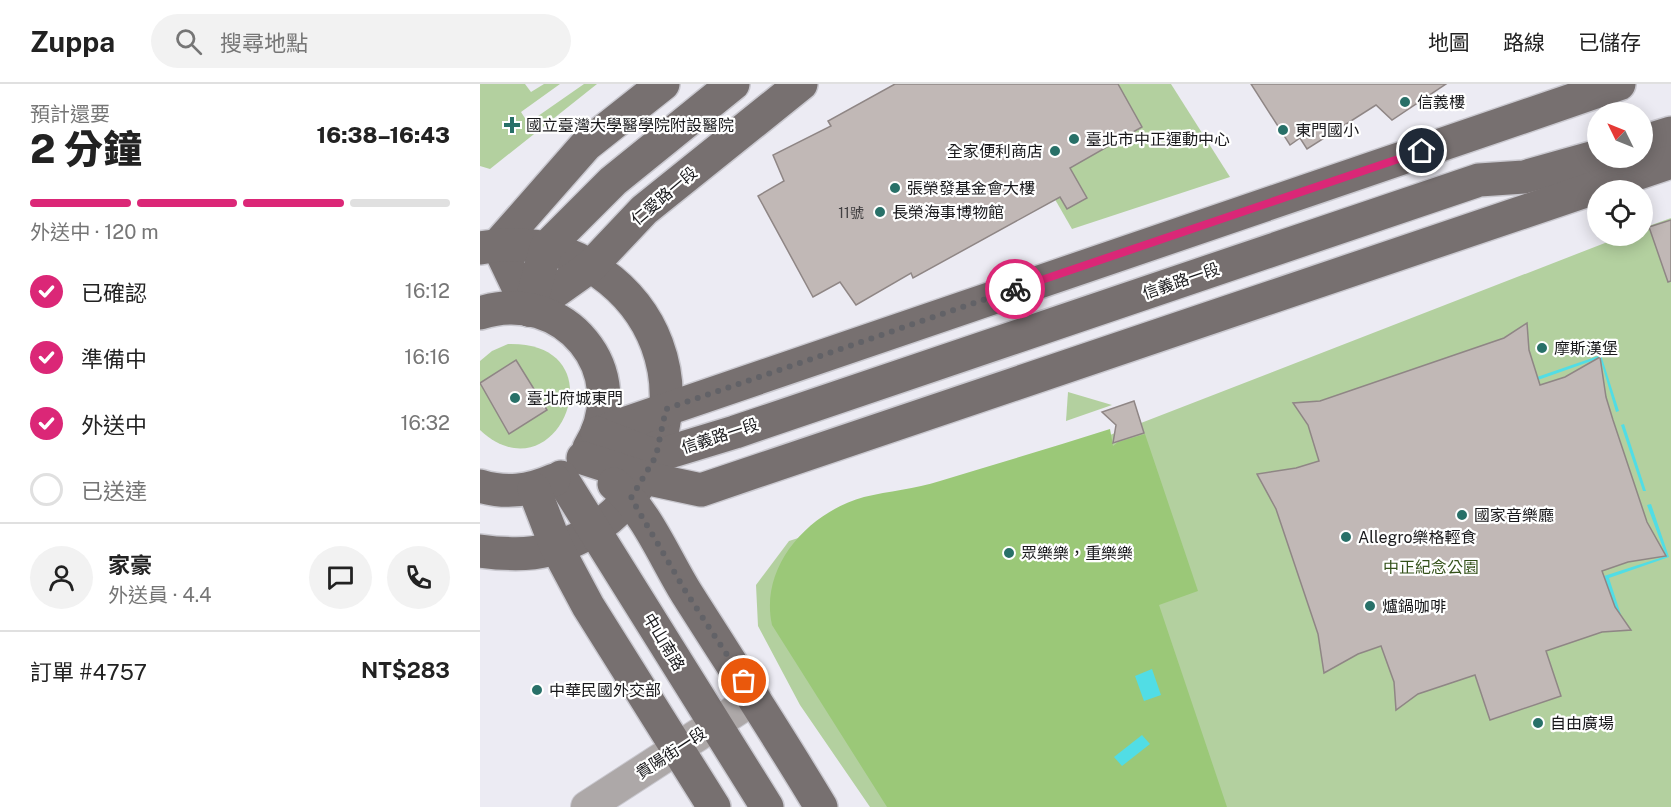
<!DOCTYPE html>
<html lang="zh-TW">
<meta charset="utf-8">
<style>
body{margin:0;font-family:"Public Sans","Noto Sans TC",sans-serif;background:#f2f2f2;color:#222;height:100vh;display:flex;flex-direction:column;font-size:22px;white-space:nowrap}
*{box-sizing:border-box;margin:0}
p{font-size:20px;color:#767676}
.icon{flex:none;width:33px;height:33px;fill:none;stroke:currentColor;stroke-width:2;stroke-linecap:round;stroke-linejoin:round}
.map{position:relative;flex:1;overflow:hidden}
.details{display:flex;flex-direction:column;background:#fff;width:480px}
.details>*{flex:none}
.needle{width:39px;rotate:313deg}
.controls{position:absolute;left:1107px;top:18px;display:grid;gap:12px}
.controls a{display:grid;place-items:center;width:66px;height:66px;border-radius:50%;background:#fff;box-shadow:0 3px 15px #0003;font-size:30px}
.pin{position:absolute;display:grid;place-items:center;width:51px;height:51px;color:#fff;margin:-26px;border:3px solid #fff;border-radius:50%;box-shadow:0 2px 6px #0007}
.courier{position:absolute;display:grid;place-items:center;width:60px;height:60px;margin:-30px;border:4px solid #db2777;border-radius:50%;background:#fff;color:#222;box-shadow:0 2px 8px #0007}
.summary em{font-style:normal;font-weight:800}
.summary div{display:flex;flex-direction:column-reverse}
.summary{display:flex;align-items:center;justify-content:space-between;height:102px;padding:0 30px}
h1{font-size:39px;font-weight:800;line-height:45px}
.bar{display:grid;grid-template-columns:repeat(4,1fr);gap:9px 6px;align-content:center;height:72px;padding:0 30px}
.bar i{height:8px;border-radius:4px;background:#e0e0e0}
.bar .on{background:#db2777}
.bar p{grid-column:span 4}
.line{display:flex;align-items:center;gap:15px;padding:0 30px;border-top:2px solid #e0e0e0}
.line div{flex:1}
.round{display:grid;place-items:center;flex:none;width:63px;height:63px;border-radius:32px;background:#f2f2f2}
ol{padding:0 30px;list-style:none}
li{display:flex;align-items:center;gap:18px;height:66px}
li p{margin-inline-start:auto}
li .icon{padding:6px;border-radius:50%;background:#db2777;color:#fff;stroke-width:4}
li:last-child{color:#767676}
li i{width:33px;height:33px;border:3px solid #e0e0e0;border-radius:50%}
header{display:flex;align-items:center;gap:36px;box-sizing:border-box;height:84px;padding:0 30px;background:#fff;border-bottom:2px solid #e0e0e0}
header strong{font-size:28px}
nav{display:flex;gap:33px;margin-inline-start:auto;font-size:21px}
.search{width:420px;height:54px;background:#f2f2f2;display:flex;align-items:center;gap:15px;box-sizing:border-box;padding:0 21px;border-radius:33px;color:#767676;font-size:22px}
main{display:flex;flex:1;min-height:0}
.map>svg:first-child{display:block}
.green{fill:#b3d09f}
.forest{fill:#9bc878}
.water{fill:#51dde5}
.building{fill:#c1b8b6;stroke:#8f8685;stroke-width:1.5}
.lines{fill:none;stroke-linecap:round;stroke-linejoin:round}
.minor-casing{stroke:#cac9d0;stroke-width:34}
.major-casing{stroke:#cac9d0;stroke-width:36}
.minor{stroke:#ada8a8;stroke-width:32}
.major{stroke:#777070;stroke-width:33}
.done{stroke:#626267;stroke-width:6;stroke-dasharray:0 10.8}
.route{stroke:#db2777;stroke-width:8}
.poi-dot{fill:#287068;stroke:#fff;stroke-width:2}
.labels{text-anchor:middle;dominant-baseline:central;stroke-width:4.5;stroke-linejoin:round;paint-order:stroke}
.number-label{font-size:14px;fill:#424042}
.poi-label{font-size:16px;fill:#18181b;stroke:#fff;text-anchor:start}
.street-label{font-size:16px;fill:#18181b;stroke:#fff}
.park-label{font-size:16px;fill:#34511a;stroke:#fff}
</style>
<header>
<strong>Zuppa</strong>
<div class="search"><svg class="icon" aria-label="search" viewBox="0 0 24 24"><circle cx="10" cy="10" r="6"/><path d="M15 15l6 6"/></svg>搜尋地點</div>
<nav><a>地圖</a><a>路線</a><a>已儲存</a></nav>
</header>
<main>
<section class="details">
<div class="summary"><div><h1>2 分鐘</h1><p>預計還要</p></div><em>16:38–16:43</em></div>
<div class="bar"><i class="on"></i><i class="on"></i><i class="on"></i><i></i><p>外送中 · 120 m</p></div>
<ol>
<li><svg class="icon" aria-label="check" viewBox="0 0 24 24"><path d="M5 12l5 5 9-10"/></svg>已確認<p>16:12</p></li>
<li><svg class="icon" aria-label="check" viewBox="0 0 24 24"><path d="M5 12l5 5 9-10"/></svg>準備中<p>16:16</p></li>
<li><svg class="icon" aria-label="check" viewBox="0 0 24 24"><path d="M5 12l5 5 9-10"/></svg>外送中<p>16:32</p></li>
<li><i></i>已送達</li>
</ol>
<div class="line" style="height:108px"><a class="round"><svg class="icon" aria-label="person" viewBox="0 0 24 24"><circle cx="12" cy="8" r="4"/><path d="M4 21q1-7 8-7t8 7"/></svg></a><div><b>家豪</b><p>外送員 · 4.4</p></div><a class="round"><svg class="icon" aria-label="chat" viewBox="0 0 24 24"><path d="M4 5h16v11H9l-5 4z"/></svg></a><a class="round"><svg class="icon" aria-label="phone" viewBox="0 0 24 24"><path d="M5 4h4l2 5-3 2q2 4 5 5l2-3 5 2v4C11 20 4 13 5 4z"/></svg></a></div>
<div class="line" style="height:78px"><div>訂單 #4757</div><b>NT$283</b></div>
</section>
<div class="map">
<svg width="1191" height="723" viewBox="0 0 1191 723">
<rect width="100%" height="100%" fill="#ecebf3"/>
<!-- green -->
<g class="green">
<polygon points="0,0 45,0 51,8 64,0 80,0 41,28 48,39 104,0 117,0 10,85 0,82"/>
<polygon points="509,0 691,0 750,93 592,145"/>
<polygon points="1191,134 1191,723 390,723 320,621 278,542 276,501 309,457 599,363 1143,152 1162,152 1163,144"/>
<path d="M 28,260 C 143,257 77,418 0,346 L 0,277 L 12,267 Z"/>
<polygon points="588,308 632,321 586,337"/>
</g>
<!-- forest -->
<path class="forest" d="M 630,345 L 633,362 L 638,358 L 665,350 L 718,507 L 679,521 L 747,723 L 407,723 L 292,541 C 279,482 329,428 384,413 C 409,407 435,405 460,397 C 516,380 573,363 630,345 Z"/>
<!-- water -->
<g class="water">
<polygon points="1121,271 1139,327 1136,328 1120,274 1058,296 1057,293"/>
<polygon points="1144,340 1166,407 1163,407 1141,341"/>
<polygon points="1171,420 1189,473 1129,494 1142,534 1135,523 1124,492 1186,472 1167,421"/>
<polygon points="672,585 681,611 664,617 655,592"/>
<polygon points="662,651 670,660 642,682 634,673"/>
</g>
<!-- building -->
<g class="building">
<polygon points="415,0 638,0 662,43 590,84 607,114 587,125 580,113 433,194 431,189 376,221 360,198 333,213 278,112 304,97 293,71 351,42 348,37"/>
<polygon points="771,0 966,0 912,36 896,21 827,65 820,54 810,61"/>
<polygon points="1191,136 1191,197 1188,198 1169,143"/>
<polygon points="1047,239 1049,266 1060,301 1085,293 1120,273 1126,313 1133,336 1167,438 1186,472 1148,478 1122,487 1135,523 1151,546 1122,548 1066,567 1081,612 1010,636 995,591 938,610 916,626 914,598 901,562 878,570 844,589 838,550 796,425 777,390 816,384 839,377 828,341 813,319 840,317 1024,254"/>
<polygon points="36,276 67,326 29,350 0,299"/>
<polygon points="654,317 664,349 633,359 636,341 622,328"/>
</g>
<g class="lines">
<!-- minor casing -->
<g class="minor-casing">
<polyline id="minor" points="107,723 275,614"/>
</g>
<!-- major casing -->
<g class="major-casing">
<g id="major">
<polyline points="1162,58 1191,49"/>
<polyline points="18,161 106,61 183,0"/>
<polyline points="18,161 49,226"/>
<path d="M 0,164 C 43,156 85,163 121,189 C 231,267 194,431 68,466 C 46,472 22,470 0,467"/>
<polyline points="49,226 111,182 164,126 321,0"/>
<polyline points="49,226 66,164 133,97 253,0"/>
<path d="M 0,229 C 84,202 156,288 109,364"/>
<polyline points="117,349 1139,0"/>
<polyline points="117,349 176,372 255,348 999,96 1044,93 1118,72"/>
<polyline points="103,374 165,394 221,406 1191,78"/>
<polyline points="81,393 287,723"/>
<path d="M 134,400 C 167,428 184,473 207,510 C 252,581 298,651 341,723"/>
<path d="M 0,402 C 26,410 49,407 74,396"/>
<polyline points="54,405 76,462 108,522 234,723"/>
</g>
</g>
<!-- minor -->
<use href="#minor" class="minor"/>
<!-- major -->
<use href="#major" class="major"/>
</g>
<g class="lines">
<!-- done -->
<polyline class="done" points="264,597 206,508 151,414 176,372 186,325 535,205"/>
<!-- route -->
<polyline class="route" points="535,205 942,67"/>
</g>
<!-- markers -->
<g class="poi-dot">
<circle cx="925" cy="18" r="6"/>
<path d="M29 32h6v6h6v6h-6v6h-6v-6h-6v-6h6z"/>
<circle cx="803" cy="46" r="6"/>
<circle cx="594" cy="55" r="6"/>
<circle cx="575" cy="67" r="6"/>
<circle cx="415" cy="104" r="6"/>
<circle cx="400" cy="128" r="6"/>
<circle cx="1062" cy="264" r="6"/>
<circle cx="35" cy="314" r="6"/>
<circle cx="982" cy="431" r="6"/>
<circle cx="866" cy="453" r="6"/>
<circle cx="529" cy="469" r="6"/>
<circle cx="890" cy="522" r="6"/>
<circle cx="57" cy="606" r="6"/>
<circle cx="1058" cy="639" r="6"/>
</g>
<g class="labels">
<!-- number labels -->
<g class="number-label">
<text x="371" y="129">11號</text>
</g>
<!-- poi labels -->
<g class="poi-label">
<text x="937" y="18">信義樓</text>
<text x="46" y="41">國立臺灣大學醫學院附設醫院</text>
<text x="815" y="46">東門國小</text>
<text x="606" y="55">臺北市中正運動中心</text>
<text x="563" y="67" text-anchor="end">全家便利商店</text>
<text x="427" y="104">張榮發基金會大樓</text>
<text x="412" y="128">長榮海事博物館</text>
<text x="1074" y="264">摩斯漢堡</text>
<text x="47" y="314">臺北府城東門</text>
<text x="994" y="431">國家音樂廳</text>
<text x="878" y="453">Allegro樂格輕食</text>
<text x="541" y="469">眾樂樂，重樂樂</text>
<text x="902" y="522">爐鍋咖啡</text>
<text x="69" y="606">中華民國外交部</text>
<text x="1070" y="639">自由廣場</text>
</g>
<!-- street labels -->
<g class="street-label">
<text transform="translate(184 112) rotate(-40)">仁愛路一段</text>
<text transform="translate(701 197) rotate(-19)">信義路一段</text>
<text transform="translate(240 352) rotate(-18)">信義路一段</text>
<text transform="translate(184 558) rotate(59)">中山南路</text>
<text transform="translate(191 669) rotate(-33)">貴陽街一段</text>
</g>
<!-- park labels -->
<g class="park-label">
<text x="951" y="483">中正紀念公園</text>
</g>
</g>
</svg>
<div class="controls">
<a><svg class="needle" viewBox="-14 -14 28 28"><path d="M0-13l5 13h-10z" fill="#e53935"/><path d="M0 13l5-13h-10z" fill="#767676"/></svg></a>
<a><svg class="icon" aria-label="locate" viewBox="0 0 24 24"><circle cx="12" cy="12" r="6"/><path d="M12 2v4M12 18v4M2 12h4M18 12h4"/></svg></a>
</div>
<div class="pin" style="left:264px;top:597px;background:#ea580c"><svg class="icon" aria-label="bag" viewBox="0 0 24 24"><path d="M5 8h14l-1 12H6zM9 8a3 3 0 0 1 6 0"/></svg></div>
<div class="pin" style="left:942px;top:67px;background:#1f2937"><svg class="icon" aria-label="home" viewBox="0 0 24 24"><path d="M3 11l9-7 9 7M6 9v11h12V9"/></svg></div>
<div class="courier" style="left:535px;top:205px"><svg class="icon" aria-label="bike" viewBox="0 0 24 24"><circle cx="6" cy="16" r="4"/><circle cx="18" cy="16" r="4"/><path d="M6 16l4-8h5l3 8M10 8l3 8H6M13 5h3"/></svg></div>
</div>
</main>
